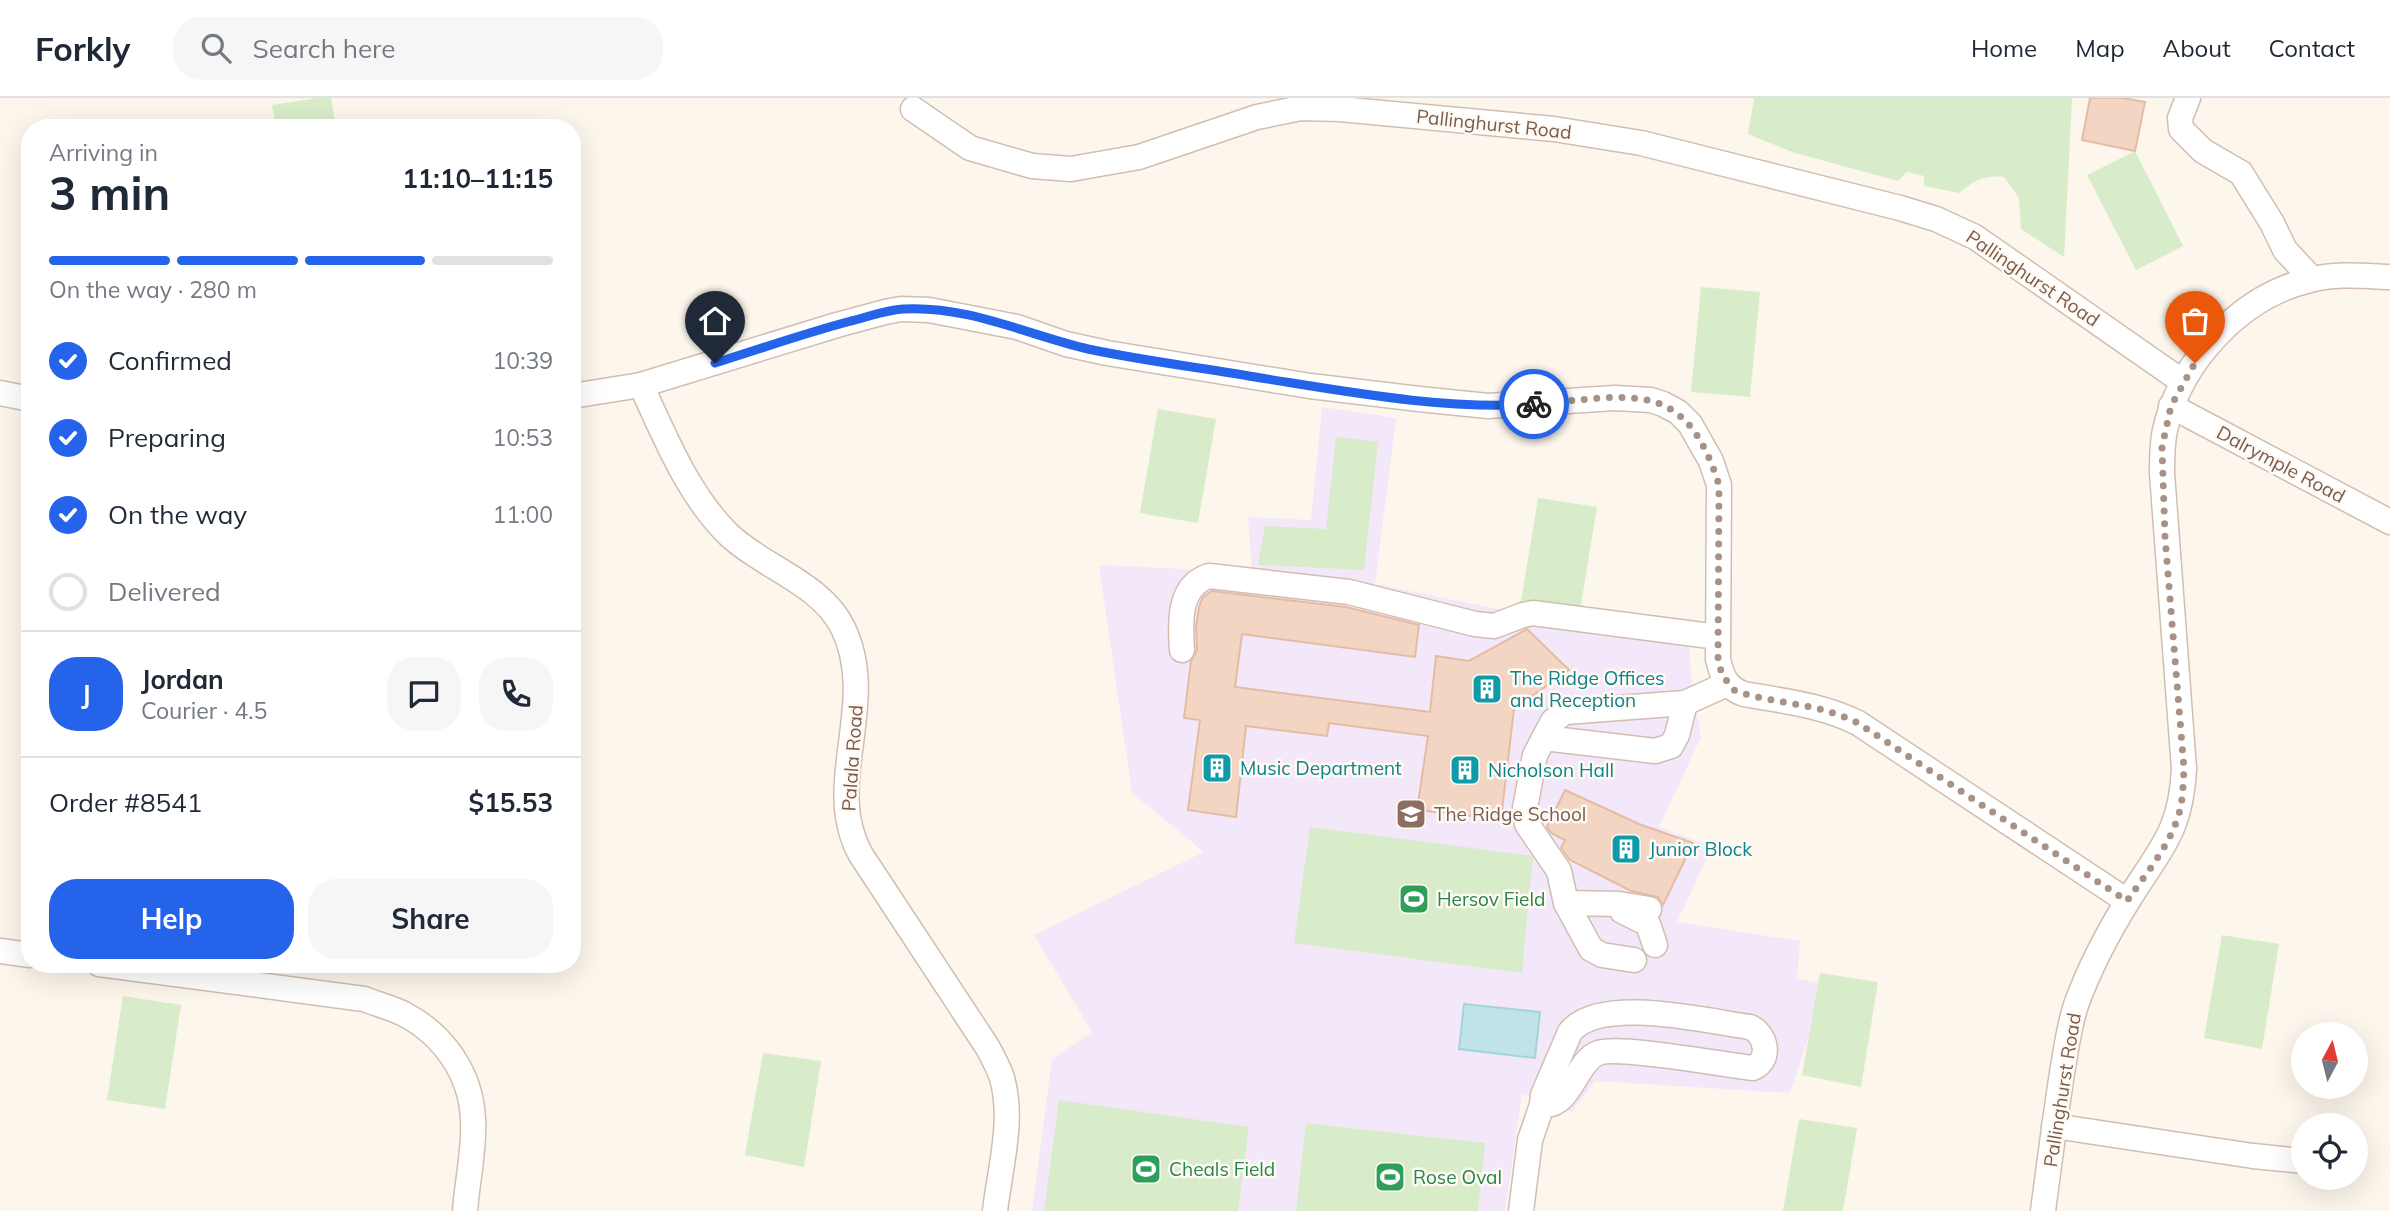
<!DOCTYPE html>
<meta charset="utf-8">
<style>
body{margin:0;font-family:Mulish,sans-serif;background:#f6f6f7;color:#1f2937;height:100vh;display:flex;flex-direction:column;font-size:26px;white-space:nowrap}
*{box-sizing:border-box;margin:0}
p{font-size:23px;color:#747a83}
.icon{flex:none;width:38px;height:38px;fill:none;stroke:currentColor;stroke-width:2;stroke-linecap:round;stroke-linejoin:round}
.map{position:relative;flex:1;overflow:hidden}
.details{position:absolute;left:21px;top:21px;width:560px;height:854px;display:flex;flex-direction:column;background:#fff;border-radius:28px;box-shadow:0 7px 28px #0002}
.details>*{flex:none}
.needle{width:46px;rotate:7deg}
.buttons{position:absolute;left:2291px;top:924px;display:grid;gap:14px}
.buttons a{display:grid;place-items:center;width:77px;height:77px;border-radius:50%;background:#fff;box-shadow:0 7px 28px #0002;font-size:35px}
.pin{position:absolute;display:grid;place-items:center;width:60px;height:60px;color:#fff;margin:-72px -30px;border-radius:50% 50% 50% 0;rotate:-45deg;box-shadow:0 0 7px #0007}
.pin .icon{rotate:45deg}
.courier{position:absolute;display:grid;place-items:center;width:70px;height:70px;margin:-35px;border:5px solid #2563eb;border-radius:50%;background:#fff;color:#222;box-shadow:0 2px 9px #0007}
.head em{font-style:normal;font-weight:700}
.head div{display:flex;flex-direction:column-reverse}
.head{display:flex;align-items:center;justify-content:space-between;height:119px;padding:0 28px}
h1{font-size:46px;font-weight:700;line-height:52px}
.bar{display:grid;grid-template-columns:repeat(4,1fr);gap:10px 7px;align-content:center;height:84px;padding:0 28px}
.bar i{height:9px;border-radius:5px;background:#e0e1e3}
.bar .selected{background:#2563eb}
.bar p{grid-column:span 4}
.line{display:flex;align-items:center;gap:18px;padding:0 28px;border-top:2px solid #e0e1e3}
.line div{flex:1}
.round{display:grid;place-items:center;flex:none;width:74px;height:74px;border-radius:28px;background:#f6f6f7}
ol{padding:0 28px;list-style:none}
li{display:flex;align-items:center;gap:21px;height:77px}
li p{margin-inline-start:auto}
li .icon{padding:7px;border-radius:50%;background:#2563eb;color:#fff;stroke-width:4}
li:last-child{color:#747a83}
li i{width:38px;height:38px;border:4px solid #e0e1e3;border-radius:50%}
.action{display:flex;gap:14px;margin-top:auto;padding:14px 28px}
.action a{flex:1;height:80px;border-radius:28px;background:#2563eb;color:#fff;font-size:28px;font-weight:700;line-height:80px;text-align:center}
.action a+a{background:#f6f6f7;color:#1f2937}
header{display:flex;align-items:center;gap:42px;box-sizing:border-box;height:98px;padding:0 35px;background:#fff;border-bottom:2px solid #e0e1e3}
header strong{font-size:33px}
nav{display:flex;gap:38px;margin-inline-start:auto;font-size:24px}
.search{width:490px;height:63px;background:#f6f6f7;display:flex;align-items:center;gap:18px;box-sizing:border-box;padding:0 24px;border-radius:28px;color:#747a83;font-size:26px}
.map>svg:first-child{display:block}
.education{fill:#f3e8fa}
.green{fill:#d8ecc9}
.water{fill:#bfe3e8;stroke:#a5d3da;stroke-width:2}
.building{fill:#f3d5c3;stroke:#e6bba3;stroke-width:2}
.lines{fill:none;stroke-linecap:round;stroke-linejoin:round}
.minor-casing{stroke:#d1beb0;stroke-width:27}
.minor{stroke:#fff;stroke-width:24}
.done{stroke:#a89285;stroke-width:7;stroke-dasharray:0 12.6}
.route{stroke:#2563eb;stroke-width:9}
.labels{text-anchor:middle;dominant-baseline:central;stroke-width:5;stroke-linejoin:round;paint-order:stroke}
.street-label{font-size:19px;fill:#7a5c4d;stroke:#fffaf3}
.culture-label{font-size:19px;fill:#0d838f;stroke:#fffaf3;text-anchor:start}
.education-label{font-size:19px;fill:#785e54;stroke:#fffaf3;text-anchor:start}
.leisure-label{font-size:19px;fill:#27864d;stroke:#fffaf3;text-anchor:start}
</style>
<header>
<strong>Forkly</strong>
<div class="search"><svg class="icon" aria-label="search" viewBox="0 0 24 24"><circle cx="10" cy="10" r="6"/><path d="M15 15l6 6"/></svg>Search here</div>
<nav><a>Home</a><a>Map</a><a>About</a><a>Contact</a></nav>
</header>
<div class="map">
<svg width="2390" height="1113" viewBox="0 0 2390 1113">
<rect width="100%" height="100%" fill="#fdf6ec"/>
<!-- education -->
<polygon class="education" points="1322,309 1396,320 1375,486 1513,514 1521,501 1688,521 1691,578 1701,639 1659,729 1712,749 1677,824 1800,843 1797,880 1826,887 1790,995 1595,983 1572,1014 1522,996 1505,1113 1032,1113 1052,961 1092,934 1034,837 1204,754 1132,695 1099,467 1252,474 1248,419 1311,422"/>
<!-- green -->
<g class="green">
<polygon points="317,0 331,0 336,30 276,30 272,7"/>
<path d="M 1754,0 L 2072,0 L 2064,159 L 2021,131 L 2019,100 L 2004,79 C 1984,77 1975,82 1959,95 L 1924,88 L 1924,78 L 1907,74 L 1898,83 L 1795,55 L 1748,36 Z"/>
<polygon points="2135,53 2183,148 2136,172 2087,77"/>
<polygon points="1701,189 1760,194 1750,299 1691,294"/>
<polygon points="1158,311 1216,321 1198,425 1140,415"/>
<polygon points="1336,339 1378,344 1364,472 1258,467 1265,428 1326,431"/>
<polygon points="1538,400 1597,409 1580,513 1521,504"/>
<polygon points="1310,729 1533,758 1522,875 1294,845"/>
<polygon points="2222,837 2279,846 2262,951 2204,940"/>
<polygon points="1820,875 1878,884 1861,989 1802,977"/>
<polygon points="123,898 181,907 165,1011 107,1002"/>
<polygon points="763,955 821,963 804,1069 745,1057"/>
<polygon points="1059,1002 1249,1029 1238,1113 1044,1113"/>
<polygon points="1799,1021 1857,1030 1843,1113 1783,1113"/>
<polygon points="1306,1025 1485,1045 1478,1113 1296,1113"/>
</g>
<!-- water -->
<polygon class="water" points="1464,906 1540,914 1535,960 1459,951"/>
<!-- building -->
<g class="building">
<polygon points="2090,0 2123,0 2145,4 2135,53 2082,42"/>
<polygon points="1212,493 1346,509 1419,527 1415,559 1242,536 1235,589 1430,614 1436,558 1469,563 1527,531 1569,572 1514,611 1501,721 1417,712 1428,638 1329,625 1327,638 1246,628 1236,719 1188,712 1200,622 1184,620 1191,563 1197,552 1196,529 1199,509 1203,499"/>
<polygon points="1565,692 1639,726 1693,745 1663,807 1658,799 1631,793 1570,762 1561,750 1565,742 1551,735 1547,729"/>
</g>
<g class="lines">
<!-- minor casing -->
<g class="minor-casing">
<g id="minor">
<polyline points="2188,0 2180,20 2181,31 2203,53 2241,75 2272,125 2285,152 2312,181"/>
<polyline points="913,11 970,50 1032,68 1071,71 1139,59 1257,19 1301,10 1340,11 1554,31 1641,45 1900,110 1936,121 1975,139 2183,284"/>
<path d="M 641,287 C 665,339 688,397 729,437 C 764,470 821,485 843,530 C 880,607 821,686 861,757 L 988,950 C 993,960 999,970 1002,980 C 1014,1022 1000,1070 995,1113"/>
<polyline points="0,295 30,301"/>
<path d="M 572,298 L 641,287 L 837,227 L 885,214 L 901,211 L 929,212 L 1017,229 L 1066,246 L 1107,255 L 1310,288 L 1419,301 L 1488,308 L 1615,300 L 1651,302 L 1663,306 L 1678,314 L 1690,326 L 1711,363 L 1719,387 L 1718,561 C 1722,578 1726,590 1744,596 C 1783,603 1822,607 1858,625 L 2127,803"/>
<polyline points="2171,308 2390,424"/>
<path d="M 1182,552 C 1180,525 1178,488 1209,478 L 1349,494 L 1475,526 L 1494,528 L 1523,517 L 1533,515 L 1718,539"/>
<polyline points="1544,640 1655,653 1671,648 1677,637 1685,605"/>
<polyline points="1566,805 1619,806 1649,811"/>
<polyline points="1622,813 1648,826 1655,847"/>
<polyline points="0,853 30,857"/>
<polyline points="1634,862 1602,857 1591,851 1566,805 1559,773 1527,726 1525,710 1535,657 1553,623 1565,614 1685,605 1727,586"/>
<path d="M 99,866 L 364,901 C 377,906 392,910 404,916 C 444,937 471,976 473,1021 C 475,1049 467,1084 465,1113"/>
<polyline points="2054,1028 2253,1058 2303,1063"/>
<path d="M 1521,1113 L 1530,1042 L 1542,1007 L 1543,997 L 1570,934 C 1600,897 1706,923 1750,929 C 1766,936 1772,962 1753,970 C 1724,967 1619,947 1598,955 C 1575,964 1571,1010 1542,1007"/>
<path d="M 2043,1113 C 2049,1067 2055,1021 2062,975 C 2066,952 2069,928 2076,907 C 2089,871 2109,833 2129,801 C 2160,751 2181,734 2184,671 L 2162,375 C 2162,360 2162,346 2165,332 C 2180,263 2241,198 2310,182 C 2335,175 2364,178 2390,179"/>
</g>
</g>
<!-- minor -->
<use href="#minor" class="minor"/>
</g>
<g class="lines">
<!-- done -->
<path class="done" d="M 1534,306 C 1629,299 1685,277 1719,387 L 1718,561 L 1722,577 L 1735,593 C 1778,607 1816,604 1858,625 L 2127,803 C 2145,777 2168,750 2178,719 C 2183,704 2183,687 2184,671 L 2165,439 L 2162,349 L 2171,308 L 2195,265"/>
<!-- route -->
<path class="route" d="M 715,265 C 760,251 805,235 851,223 C 868,219 885,212 903,211 C 967,207 1028,237 1088,251 C 1145,263 1203,270 1261,280 C 1349,294 1445,312 1534,306"/>
</g>
<!-- icons -->
<defs>
<g id="building-square" transform="scale(1.575)"><rect x="-9" y="-9" width="18" height="18" rx="4" fill="#0f9aa8" stroke="#fffaf3"/><path d="M-4-6H4V6H1V3H-1V6H-4ZM-2.5-4.3h1.7v1.8h-1.7ZM.8-4.3h1.7v1.8H.8ZM-2.5-1h1.7V.8h-1.7ZM.8-1h1.7V.8H.8Z" fill="#fff"/></g>
<g id="school-square" transform="scale(1.575)"><rect x="-9" y="-9" width="18" height="18" rx="4" fill="#8d6e63" stroke="#fffaf3"/><path d="M0-5L7-2L0 1L-7-2ZM-4 1L0 2.5L4 1V4Q0 6-4 4Z" fill="#fff"/></g>
<g id="stadium-square" transform="scale(1.575)"><rect x="-9" y="-9" width="18" height="18" rx="4" fill="#2e9e5b" stroke="#fffaf3"/><path d="M0-5a6.5 5 0 1 0 0 10a6.5 5 0 1 0 0-10ZM-3.5-1.8h7v3.6h-7Z" fill="#fff"/></g>
</defs>
<g fill-rule="evenodd">
<use href="#building-square" x="1487" y="591"/>
<use href="#building-square" x="1217" y="670"/>
<use href="#building-square" x="1465" y="672"/>
<use href="#school-square" x="1411" y="716"/>
<use href="#building-square" x="1626" y="751"/>
<use href="#stadium-square" x="1414" y="801"/>
<use href="#stadium-square" x="1146" y="1071"/>
<use href="#stadium-square" x="1390" y="1079"/>
</g>
<g class="labels">
<!-- street labels -->
<g class="street-label">
<text transform="translate(1494 26) rotate(6)">Pallinghurst Road</text>
<text transform="translate(2033 180) rotate(34)">Pallinghurst Road</text>
<text transform="translate(2281 366) rotate(28)">Dalrymple Road</text>
<text transform="translate(852 660) rotate(-86)">Palala Road</text>
<text transform="translate(2062 992) rotate(-81)">Pallinghurst Road</text>
</g>
<!-- culture labels -->
<g class="culture-label">
<text x="1510" y="580">The Ridge Offices<tspan x="1510" dy="22">and Reception</tspan></text>
<text x="1240" y="670">Music Department</text>
<text x="1488" y="672">Nicholson Hall</text>
<text x="1649" y="751">Junior Block</text>
</g>
<!-- education labels -->
<g class="education-label">
<text x="1434" y="716">The Ridge School</text>
</g>
<!-- leisure labels -->
<g class="leisure-label">
<text x="1437" y="801">Hersov Field</text>
<text x="1169" y="1071">Cheals Field</text>
<text x="1413" y="1079">Rose Oval</text>
</g>
</g>
</svg>
<div class="buttons">
<a><svg class="needle" viewBox="-14 -14 28 28"><path d="M0-13l5 13h-10z" fill="#e53935"/><path d="M0 13l5-13h-10z" fill="#747a83"/></svg></a>
<a><svg class="icon" aria-label="locate" viewBox="0 0 24 24"><circle cx="12" cy="12" r="6"/><path d="M12 2v4M12 18v4M2 12h4M18 12h4"/></svg></a>
</div>
<div class="pin" style="left:2195px;top:265px;background:#ea580c"><svg class="icon" aria-label="bag" viewBox="0 0 24 24"><path d="M5 8h14l-1 12H6zM9 8a3 3 0 0 1 6 0"/></svg></div>
<div class="pin" style="left:715px;top:265px;background:#1f2937"><svg class="icon" aria-label="home" viewBox="0 0 24 24"><path d="M3 11l9-7 9 7M6 9v11h12V9"/></svg></div>
<div class="courier" style="left:1534px;top:306px"><svg class="icon" aria-label="bike" viewBox="0 0 24 24"><circle cx="6" cy="16" r="4"/><circle cx="18" cy="16" r="4"/><path d="M6 16l4-8h5l3 8M10 8l3 8H6M13 5h3"/></svg></div>
<section class="details">
<div class="head"><div><h1>3 min</h1><p>Arriving in</p></div><em>11:10–11:15</em></div>
<div class="bar"><i class="selected"></i><i class="selected"></i><i class="selected"></i><i></i><p>On the way · 280 m</p></div>
<ol>
<li><svg class="icon" aria-label="check" viewBox="0 0 24 24"><path d="M5 12l5 5 9-10"/></svg>Confirmed<p>10:39</p></li>
<li><svg class="icon" aria-label="check" viewBox="0 0 24 24"><path d="M5 12l5 5 9-10"/></svg>Preparing<p>10:53</p></li>
<li><svg class="icon" aria-label="check" viewBox="0 0 24 24"><path d="M5 12l5 5 9-10"/></svg>On the way<p>11:00</p></li>
<li><i></i>Delivered</li>
</ol>
<div class="line" style="height:126px"><b class="round" style="background:#2563eb;color:#fff">J</b><div><b>Jordan</b><p>Courier · 4.5</p></div><a class="round"><svg class="icon" aria-label="chat" viewBox="0 0 24 24"><path d="M4 5h16v11H9l-5 4z"/></svg></a><a class="round"><svg class="icon" aria-label="phone" viewBox="0 0 24 24"><path d="M5 4h4l2 5-3 2q2 4 5 5l2-3 5 2v4C11 20 4 13 5 4z"/></svg></a></div>
<div class="line" style="height:91px"><div>Order #8541</div><b>$15.53</b></div>
<div class="action"><a>Help</a><a>Share</a></div>
</section>
</div>
